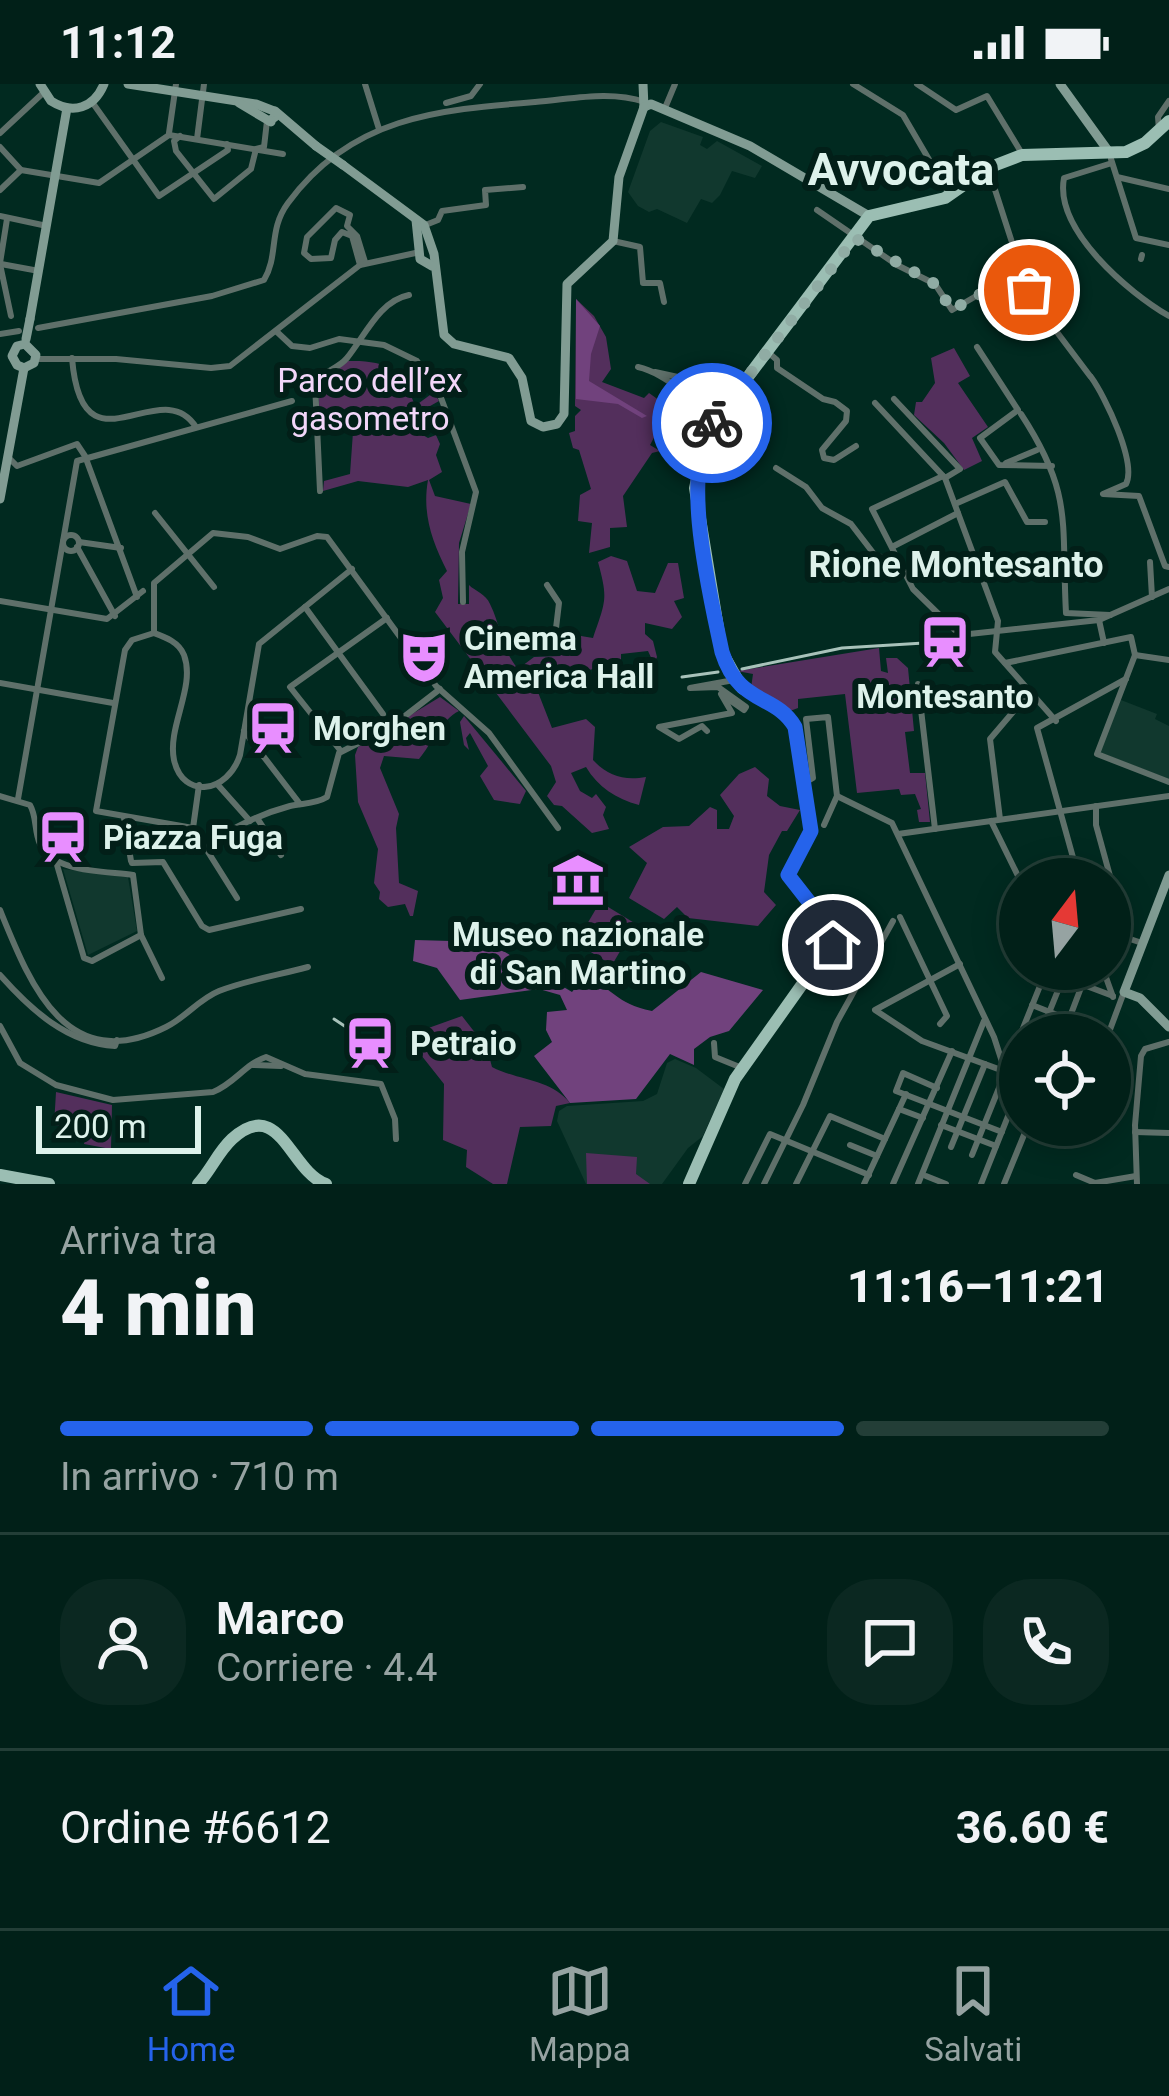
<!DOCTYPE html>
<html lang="it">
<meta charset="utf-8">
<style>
body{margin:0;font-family:Roboto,sans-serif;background:#0b2821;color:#f1f3f6;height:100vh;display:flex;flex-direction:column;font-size:45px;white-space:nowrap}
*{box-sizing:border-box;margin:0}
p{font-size:39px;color:#96a3a2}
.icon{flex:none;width:66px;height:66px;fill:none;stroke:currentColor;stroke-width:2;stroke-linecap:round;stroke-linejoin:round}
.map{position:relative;height:1100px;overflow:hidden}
.side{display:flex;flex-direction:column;background:#012018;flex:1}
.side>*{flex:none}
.needle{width:78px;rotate:16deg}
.fabs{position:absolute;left:999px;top:774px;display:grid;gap:24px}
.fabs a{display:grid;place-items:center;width:132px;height:132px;border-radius:50%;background:#012018;box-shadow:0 6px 30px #0003,0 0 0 3px #233e37;font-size:60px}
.scale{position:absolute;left:36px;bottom:30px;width:165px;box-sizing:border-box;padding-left:12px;border:6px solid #ddf2eb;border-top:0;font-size:33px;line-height:42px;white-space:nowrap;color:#ddf2eb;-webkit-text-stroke:9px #021f18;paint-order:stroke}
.pin{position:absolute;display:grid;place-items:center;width:102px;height:102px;color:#fff;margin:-51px;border:6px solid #fff;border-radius:50%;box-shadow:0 3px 12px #0007}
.courier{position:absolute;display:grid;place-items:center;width:120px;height:120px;margin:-60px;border:9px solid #2563eb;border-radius:50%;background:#fff;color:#222;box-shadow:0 3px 15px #0007}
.summary em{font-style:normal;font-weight:800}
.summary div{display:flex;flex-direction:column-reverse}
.summary{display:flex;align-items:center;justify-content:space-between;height:204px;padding:0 60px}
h1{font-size:78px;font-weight:800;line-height:90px}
.bar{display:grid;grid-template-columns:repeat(4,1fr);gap:18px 12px;align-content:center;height:144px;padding:0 60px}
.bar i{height:15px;border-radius:9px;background:#233e37}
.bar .current{background:#2563eb}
.bar p{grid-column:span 4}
.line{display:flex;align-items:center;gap:30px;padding:0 60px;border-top:3px solid #233e37}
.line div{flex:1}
.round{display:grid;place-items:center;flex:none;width:126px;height:126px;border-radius:48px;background:#0b2821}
.status{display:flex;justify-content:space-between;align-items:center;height:84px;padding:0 60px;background:#012018;direction:ltr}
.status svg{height:33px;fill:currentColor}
.tab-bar{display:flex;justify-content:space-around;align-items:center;height:168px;border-top:3px solid #233e37;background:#012018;font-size:33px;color:#96a3a2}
.tab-bar a{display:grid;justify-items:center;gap:6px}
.tab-bar .current{color:#2563eb}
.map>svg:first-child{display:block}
.built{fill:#11382e}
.green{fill:#532f5c}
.forest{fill:#71427d}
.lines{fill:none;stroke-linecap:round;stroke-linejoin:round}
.street{stroke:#5f706a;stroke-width:6}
.secondary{stroke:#819c93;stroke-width:9}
.primary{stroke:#9bbeb3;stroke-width:12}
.rail{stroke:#a8c2ba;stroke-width:3}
.secondary-bridge{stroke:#819c93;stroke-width:9}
.done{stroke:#90aca4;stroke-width:12;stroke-dasharray:0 21.6}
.route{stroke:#2563eb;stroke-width:15}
.labels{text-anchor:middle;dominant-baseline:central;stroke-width:12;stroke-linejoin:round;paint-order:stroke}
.park-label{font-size:33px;fill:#f2d6f9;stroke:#021f18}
.poi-label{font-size:33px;font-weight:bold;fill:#ddf2eb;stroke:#021f18;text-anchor:start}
.neighbourhood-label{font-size:36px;font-weight:bold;fill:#ddf2eb;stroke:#021f18}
.district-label{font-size:45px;font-weight:bold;fill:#ddf2eb;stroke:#021f18}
</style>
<div class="status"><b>11:12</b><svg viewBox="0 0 49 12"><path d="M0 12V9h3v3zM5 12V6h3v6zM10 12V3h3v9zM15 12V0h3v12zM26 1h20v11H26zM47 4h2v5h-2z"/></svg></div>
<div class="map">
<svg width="1169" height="1100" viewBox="0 0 1169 1100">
<rect width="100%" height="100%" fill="#012a20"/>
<!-- built -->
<g class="built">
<polygon points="661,38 703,53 700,61 707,65 717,57 762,82 755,94 732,87 720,111 712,119 701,115 687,139 657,125 649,128 638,122 628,108 650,47"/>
<polygon points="1121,616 1157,630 1155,635 1169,642 1169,695 1099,668"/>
<polygon points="63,785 128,793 137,847 88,871"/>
<polygon points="675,975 696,984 724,1005 703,1052 688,1064 662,1100 586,1100 557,1037 559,1027 567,1022 643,1017 657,1010 667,979"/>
</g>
<!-- green -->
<g class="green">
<polygon points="576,215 594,232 606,253 611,285 602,298 644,314 649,309 670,324 650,361 660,367 652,369 623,412 627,443 610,444 610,463 589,469 592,439 578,437 580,411 591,405 579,366 573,364 569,349 575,347 575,332 581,326 575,322"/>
<polygon points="954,264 970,292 958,299 988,343 972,354 982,377 964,386 944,359 914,331 916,318 922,318 935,299 931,274"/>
<path d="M 348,277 C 386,276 403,285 415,322 L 434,308 L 439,317 L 423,326 L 421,350 L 428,354 L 436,351 L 440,360 L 436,371 L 442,388 L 429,396 L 435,412 L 471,420 L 459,459 L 458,520 L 469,520 L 469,501 C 475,507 486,510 490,520 C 502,544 499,561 518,585 L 534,573 L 560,572 L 581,552 L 593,554 C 606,516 608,515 598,478 L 611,472 L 627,477 L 637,507 L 655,509 L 668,479 L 678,479 L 684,514 L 674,517 L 682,533 L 672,545 L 645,539 L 645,550 L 653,557 L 657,573 L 654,580 L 648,567 L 621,570 L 621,579 L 534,598 L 552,644 L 586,635 L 595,643 L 593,676 C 608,692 624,697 646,693 L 639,721 C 616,715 598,703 586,683 L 571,689 L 580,707 L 592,714 L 596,710 L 606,723 L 603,731 L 609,745 L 592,749 L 562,722 L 554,721 L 547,712 L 556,698 L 551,682 L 435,528 L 443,514 L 439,496 L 447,487 C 432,457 422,430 428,396 L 408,403 L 358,397 L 323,407 L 324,397 L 350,390 L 353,348 L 320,340 L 318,298 Z"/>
<polygon points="879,564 881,587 888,589 886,574 897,574 908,584 914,647 905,648 910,689 925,689 930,738 919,738 917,726 921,725 915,710 901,711 899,705 857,709 845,610 798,615 798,624 790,627 751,604 753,590 737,587"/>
<path d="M 440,613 L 459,627 C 441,636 431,661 419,675 L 384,672 L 380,684 L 399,730 L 396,744 L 399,799 L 418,807 L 413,832 L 410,832 L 405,820 L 388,823 L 379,815 L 380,808 L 374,799 L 378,765 L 358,718 L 355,671 L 358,663 Z"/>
<polygon points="464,632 526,707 520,720 494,716 480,692 488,682 470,649 466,654 469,666 464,661 460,638"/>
<polygon points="755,683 769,695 767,712 780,722 800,726 787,747 782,747 769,771 764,808 776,821 758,842 688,834 677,823 664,835 629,814 647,779 629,763 663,743 689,742 710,723 717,726 717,745 729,745 734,732 720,711 739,690"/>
<polygon points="600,818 636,840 612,881 576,859"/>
<path d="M 462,932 L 487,964 L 492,983 C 519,997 551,995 570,1019 L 556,1022 L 551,1042 L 520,1043 L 507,1100 L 493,1100 L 466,1083 L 467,1066 L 443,1056 L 444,1000 L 406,952 Z"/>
<polygon points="56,1008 112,1021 111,1065 84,1060 88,1035 67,1032 65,1043 54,1041"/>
<polygon points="586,1069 637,1073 636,1090 650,1100 587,1100"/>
</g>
<!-- forest -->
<g class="forest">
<polygon points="576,215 600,242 591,270 589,297 647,332 642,334 618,320 576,315"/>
<path d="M 415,856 L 488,858 L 572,908 L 584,893 C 616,905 614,919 652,927 L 701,888 L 763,906 L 729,947 L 710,953 L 694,965 L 694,981 L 670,970 L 636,1015 L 570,1019 L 534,972 L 552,958 L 546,946 L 547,928 L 567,926 L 560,911 L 539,905 L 460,916 L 437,884 L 413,877 Z"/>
</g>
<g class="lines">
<!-- street -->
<g class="street">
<polyline points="365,0 379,45"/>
<polyline points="853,0 903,31 948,108"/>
<polyline points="917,0 956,26 987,12 1021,68"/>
<polyline points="92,18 159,112 228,66 227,60"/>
<polyline points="446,19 471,12 480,0"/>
<polyline points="665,24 675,0"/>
<polyline points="1159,46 1158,33 1169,17"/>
<polyline points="0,49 43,9"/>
<polyline points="169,49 176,0"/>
<polyline points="180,52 174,57 176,67 214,115 251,85 256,65 264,63 267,37"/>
<polyline points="197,55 204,0"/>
<polyline points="0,63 21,86 99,99 169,51 283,70"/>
<polyline points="1111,75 1136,154 1169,161"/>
<path d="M 1112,79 L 1064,94 C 1054,146 1129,209 1169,232"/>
<polyline points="988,84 1029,211 1090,292"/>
<polyline points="1117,93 1169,105"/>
<polyline points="0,106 21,86"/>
<polyline points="817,126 897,181 935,200 952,226 1009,193 1021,214 1029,211"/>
<polyline points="0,132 47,142"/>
<polyline points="423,142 438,136 442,127 486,121 485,106 523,103"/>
<polyline points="613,157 640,163 643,199 660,199 664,218"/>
<polyline points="1141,175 1142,171"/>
<polyline points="0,179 7,135"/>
<polyline points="0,180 11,232"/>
<polyline points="1,180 39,187"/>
<polyline points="360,181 352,152 342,148 335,156 331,174 311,175 304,169 307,153 336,124 350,131 347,142 357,152 365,178"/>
<path d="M 38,244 L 212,212 L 264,196 C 279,171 268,146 288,119 C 351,33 437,26 535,18 C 573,15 609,6 645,18"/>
<polyline points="276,247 292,262 310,264 339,255 384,261 417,277 437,303 476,408 462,468 463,518"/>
<polyline points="0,250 19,247"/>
<polyline points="977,263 1018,326 980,354 999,381 1052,382"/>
<polyline points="770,270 777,276 777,284 823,315 835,318 847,327 846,337 822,366 824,374 834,376 856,362"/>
<path d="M 72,274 C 82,396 160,287 196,343"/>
<polyline points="35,275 116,275 211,284 230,282 360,181 420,168"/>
<path d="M 638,283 C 665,289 686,313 711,323"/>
<polyline points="655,288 737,306"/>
<path d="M 1091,293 C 1105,312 1137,379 1126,400 L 1103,410 L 1139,412 L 1165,482 L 1169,483"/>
<polyline points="894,315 960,385 945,394"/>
<polyline points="875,319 945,394 998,537 995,568 1056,637"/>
<path d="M 1021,330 C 1074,411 1061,439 1066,529 L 1110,531"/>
<polyline points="8,373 17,382 77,360 85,372 137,513"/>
<polyline points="1006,379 1037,366"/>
<polyline points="776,384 806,403 822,424 851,440 874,470 898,480"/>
<polyline points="943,392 872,425 913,505 960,551 1099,536 1169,505"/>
<path d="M 320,407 L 315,299 C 324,286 337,286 347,274 C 365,252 379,217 409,211"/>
<polyline points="955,420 1005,398 1027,438 1045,438"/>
<polyline points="155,429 214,503"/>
<circle cx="71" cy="459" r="8"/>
<polyline points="79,458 121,464"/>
<polyline points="77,463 115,532"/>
<polyline points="892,463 958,429"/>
<polyline points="1150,478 1152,513"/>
<polyline points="547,501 559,519 554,561 571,563"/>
<polyline points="0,517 107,535 143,507"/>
<polyline points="305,523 383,630"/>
<polyline points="1099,536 1104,559"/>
<polyline points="154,549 154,499 213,449 248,453 280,465 317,452 327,453 436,602 489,649 558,744"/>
<polyline points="1135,571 1097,670 1169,698"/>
<polyline points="1135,571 1169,576"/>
<polyline points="1005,579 1131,553 1135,571"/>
<polyline points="0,599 113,619"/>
<polyline points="918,600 935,745"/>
<polyline points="244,647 300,720"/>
<polyline points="707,647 702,642 679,655 659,643 732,629 721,610 744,626 746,623 718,603 690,604 734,596"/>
<polyline points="340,666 290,603 387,534"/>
<polyline points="806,698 813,694 806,635 828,633 837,712 824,741"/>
<polyline points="199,701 193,744 237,814"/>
<polyline points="218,701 250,737"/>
<path d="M 0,712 L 30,721 C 37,733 34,747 40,760 C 53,789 106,787 133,791"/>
<polyline points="837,712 892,739 994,953 1005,987"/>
<polyline points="18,715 77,377 292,317"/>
<polyline points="1096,722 1096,741 1127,854 1142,859"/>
<polyline points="124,734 131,777"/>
<polyline points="257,734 281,771"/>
<polyline points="1000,735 990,655 1030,608"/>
<polyline points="991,737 1020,796"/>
<path d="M 193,744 L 96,727 L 125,566 L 132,556 L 154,549 C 165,553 179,558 184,571 C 196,603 167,643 174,676 C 183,716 228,709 240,671 L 259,560 L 352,485"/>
<polyline points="898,750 1169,712"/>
<path d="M 218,754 C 240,740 264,729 290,722 C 303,719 316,720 327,713 L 339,669 L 392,642 L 440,605"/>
<polyline points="55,774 84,874 92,877 141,851"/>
<polyline points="132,779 163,778 202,842 209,846 301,825"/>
<polyline points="133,791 141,851 162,894"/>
<polyline points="1079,795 1037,644 1126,595"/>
<path d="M 0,826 C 30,900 66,993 166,943 C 185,934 199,915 219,907 C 247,896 279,891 308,883"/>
<polyline points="900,833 947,932 940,940"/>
<polyline points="960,880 875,926 922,957 1020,993"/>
<polyline points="1103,885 1113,913"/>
<path d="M 0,891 C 31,926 67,959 115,962 L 117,956"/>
<polyline points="1060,892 1113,912"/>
<polyline points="1032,921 1108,951 1124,908"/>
<path d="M 0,942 L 20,979 L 56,1001 L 113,1016 L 213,1008 C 234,1000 245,980 266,973 L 305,990 L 381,1000 L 395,1035 L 396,1055"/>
<polyline points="1040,951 1063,894"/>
<polyline points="1063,951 1082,901"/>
<polyline points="714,959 715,973 742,984"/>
<polyline points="253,981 281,982"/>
<polyline points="937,1004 903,989 896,1007 1002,1048"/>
<polyline points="899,1025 923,1034"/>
<polyline points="941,1041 996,1062"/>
<polyline points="1135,1048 1169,1049"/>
<polyline points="850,1061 877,1072"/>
<polyline points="951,1063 985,980"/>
<polyline points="972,1071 1046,887"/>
<polyline points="1076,1091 1095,1099 1136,1092"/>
<polyline points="926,1092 946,1100"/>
<polyline points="745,1100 770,1050 869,1091"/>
<polyline points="764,1100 803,1021 837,938 893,837"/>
<polyline points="796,1100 830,1032 885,1055"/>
<polyline points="864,1100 906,1010"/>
<polyline points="893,1100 952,967"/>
<polyline points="918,1100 984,937"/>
<polyline points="981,1100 1020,1002"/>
<polyline points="1004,1100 1028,1041"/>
<polyline points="1137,1100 1135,1041 1141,972 1145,965 1169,958"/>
</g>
<!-- secondary -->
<g class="secondary">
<path d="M 40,0 L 51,17 C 73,31 94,24 104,0"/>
<polyline points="128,0 256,20 274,27 275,33 269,37"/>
<polyline points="643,0 644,23"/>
<polyline points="1060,0 1109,68"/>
<polyline points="239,19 271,38"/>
<polyline points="644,23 651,20 750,62 869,132"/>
<polyline points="275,27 316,62"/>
<polyline points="343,81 424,141 434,170 444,251 454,260 509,274 522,294 531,337 543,343 557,340 564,330 567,200 613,157 619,93 644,23"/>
<polyline points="416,136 420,175 432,182"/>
<polyline points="30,235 67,24"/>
<polyline points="24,284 17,281 12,272 17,262 25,260"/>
<polyline points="24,284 34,279 36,271 25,260"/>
<polyline points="0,415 24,284"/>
<polyline points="1169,791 1124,908 1140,914 1169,943"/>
</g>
<!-- primary -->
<g class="primary">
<polyline points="0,1091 49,1100"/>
<path d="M 198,1100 C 211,1086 218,1068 232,1055 C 280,1011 290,1088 326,1100"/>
<polyline points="689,1100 735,995 835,854 788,791 811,747 795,643 785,629 742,604 722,568 695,404 708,346 869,132 945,114 988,84 1022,71 1126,68 1145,59 1169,37"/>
</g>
<!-- rail -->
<g class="rail">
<polyline points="742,585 842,564 924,559"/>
<polyline points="682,593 718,588"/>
<polyline points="334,935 364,955"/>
</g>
<!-- secondary-bridge -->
<g class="secondary-bridge">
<polyline points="316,62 343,81"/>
<polyline points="26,255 30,235"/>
</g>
</g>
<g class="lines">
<!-- done -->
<polyline class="done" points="712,339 855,154 935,200 952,226 1009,194 1022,214 1029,211 1029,206"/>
<!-- route -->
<path class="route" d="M 712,339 C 680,390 710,510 722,568 C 739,622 775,609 795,643 L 811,747 L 788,791 L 835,851 L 833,861"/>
</g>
<!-- icons -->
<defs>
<g id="station-bare" transform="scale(4.14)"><path d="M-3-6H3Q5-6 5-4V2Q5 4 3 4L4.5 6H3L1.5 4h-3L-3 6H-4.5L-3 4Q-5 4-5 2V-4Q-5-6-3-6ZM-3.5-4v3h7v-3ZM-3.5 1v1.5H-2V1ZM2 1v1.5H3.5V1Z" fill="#e88eff" stroke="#021f18" stroke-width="2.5" paint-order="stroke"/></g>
<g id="theatre-bare" transform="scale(4.14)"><path d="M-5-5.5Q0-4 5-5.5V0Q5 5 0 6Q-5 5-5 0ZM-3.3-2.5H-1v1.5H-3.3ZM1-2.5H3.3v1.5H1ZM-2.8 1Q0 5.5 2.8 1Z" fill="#e88eff" stroke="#021f18" stroke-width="2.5" paint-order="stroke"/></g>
<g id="museum-bare" transform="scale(4.14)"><path d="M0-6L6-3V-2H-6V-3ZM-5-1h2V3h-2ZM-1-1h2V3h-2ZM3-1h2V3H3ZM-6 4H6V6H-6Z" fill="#e88eff" stroke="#021f18" stroke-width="2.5" paint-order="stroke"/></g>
</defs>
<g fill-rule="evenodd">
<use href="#station-bare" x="945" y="558"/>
<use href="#theatre-bare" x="424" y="573"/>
<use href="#station-bare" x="273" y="644"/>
<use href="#station-bare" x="63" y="753"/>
<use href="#museum-bare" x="578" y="796"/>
<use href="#station-bare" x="370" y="959"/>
</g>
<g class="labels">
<!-- park labels -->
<g class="park-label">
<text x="370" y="296">Parco dell’ex<tspan x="370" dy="38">gasometro</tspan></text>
</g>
<!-- poi labels -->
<g class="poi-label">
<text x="464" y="554">Cinema<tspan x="464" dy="38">America Hall</tspan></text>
<text x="945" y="612" text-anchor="middle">Montesanto</text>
<text x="313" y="644">Morghen</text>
<text x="103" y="753">Piazza Fuga</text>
<text x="578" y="850" text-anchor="middle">Museo nazionale<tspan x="578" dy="38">di San Martino</tspan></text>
<text x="410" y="959">Petraio</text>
</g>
<!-- neighbourhood labels -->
<g class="neighbourhood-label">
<text x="956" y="481">Rione Montesanto</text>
</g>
<!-- district labels -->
<g class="district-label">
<text x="901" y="85">Avvocata</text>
</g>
</g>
</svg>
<div class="fabs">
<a><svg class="needle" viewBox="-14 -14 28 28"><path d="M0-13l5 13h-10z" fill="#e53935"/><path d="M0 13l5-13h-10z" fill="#96a3a2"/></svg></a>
<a><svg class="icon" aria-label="locate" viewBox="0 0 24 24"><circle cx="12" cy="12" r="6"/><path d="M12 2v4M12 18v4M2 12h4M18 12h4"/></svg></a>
</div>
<div class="scale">200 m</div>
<div class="pin" style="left:1029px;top:206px;background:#ea580c"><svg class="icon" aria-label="bag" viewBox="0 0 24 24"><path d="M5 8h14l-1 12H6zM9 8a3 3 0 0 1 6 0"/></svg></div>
<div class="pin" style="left:833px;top:861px;background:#1f2937"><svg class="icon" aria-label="home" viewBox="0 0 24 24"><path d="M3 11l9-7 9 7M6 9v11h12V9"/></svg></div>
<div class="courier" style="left:712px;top:339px"><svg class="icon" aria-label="bike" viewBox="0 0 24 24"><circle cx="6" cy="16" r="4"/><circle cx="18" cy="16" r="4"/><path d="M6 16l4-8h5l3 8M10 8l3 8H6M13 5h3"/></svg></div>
</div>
<section class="side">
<div class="summary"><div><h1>4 min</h1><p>Arriva tra</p></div><em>11:16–11:21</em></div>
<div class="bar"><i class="current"></i><i class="current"></i><i class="current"></i><i></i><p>In arrivo · 710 m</p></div>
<div class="line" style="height:216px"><a class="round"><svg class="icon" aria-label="person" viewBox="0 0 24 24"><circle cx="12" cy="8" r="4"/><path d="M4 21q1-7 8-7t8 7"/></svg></a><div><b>Marco</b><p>Corriere · 4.4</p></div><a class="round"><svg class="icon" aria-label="chat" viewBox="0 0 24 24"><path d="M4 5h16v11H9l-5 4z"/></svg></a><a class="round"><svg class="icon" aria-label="phone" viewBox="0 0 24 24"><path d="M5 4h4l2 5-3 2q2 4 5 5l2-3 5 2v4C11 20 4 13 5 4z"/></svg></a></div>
<div class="line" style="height:156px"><div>Ordine #6612</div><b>36.60 €</b></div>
</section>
<nav class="tab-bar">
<a class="current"><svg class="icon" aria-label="home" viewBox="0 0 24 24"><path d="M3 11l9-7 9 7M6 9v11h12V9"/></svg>Home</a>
<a><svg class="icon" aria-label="map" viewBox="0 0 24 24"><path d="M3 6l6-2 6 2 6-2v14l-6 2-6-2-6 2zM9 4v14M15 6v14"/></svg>Mappa</a>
<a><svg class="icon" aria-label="saved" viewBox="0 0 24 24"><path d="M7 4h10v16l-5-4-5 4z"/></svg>Salvati</a>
</nav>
